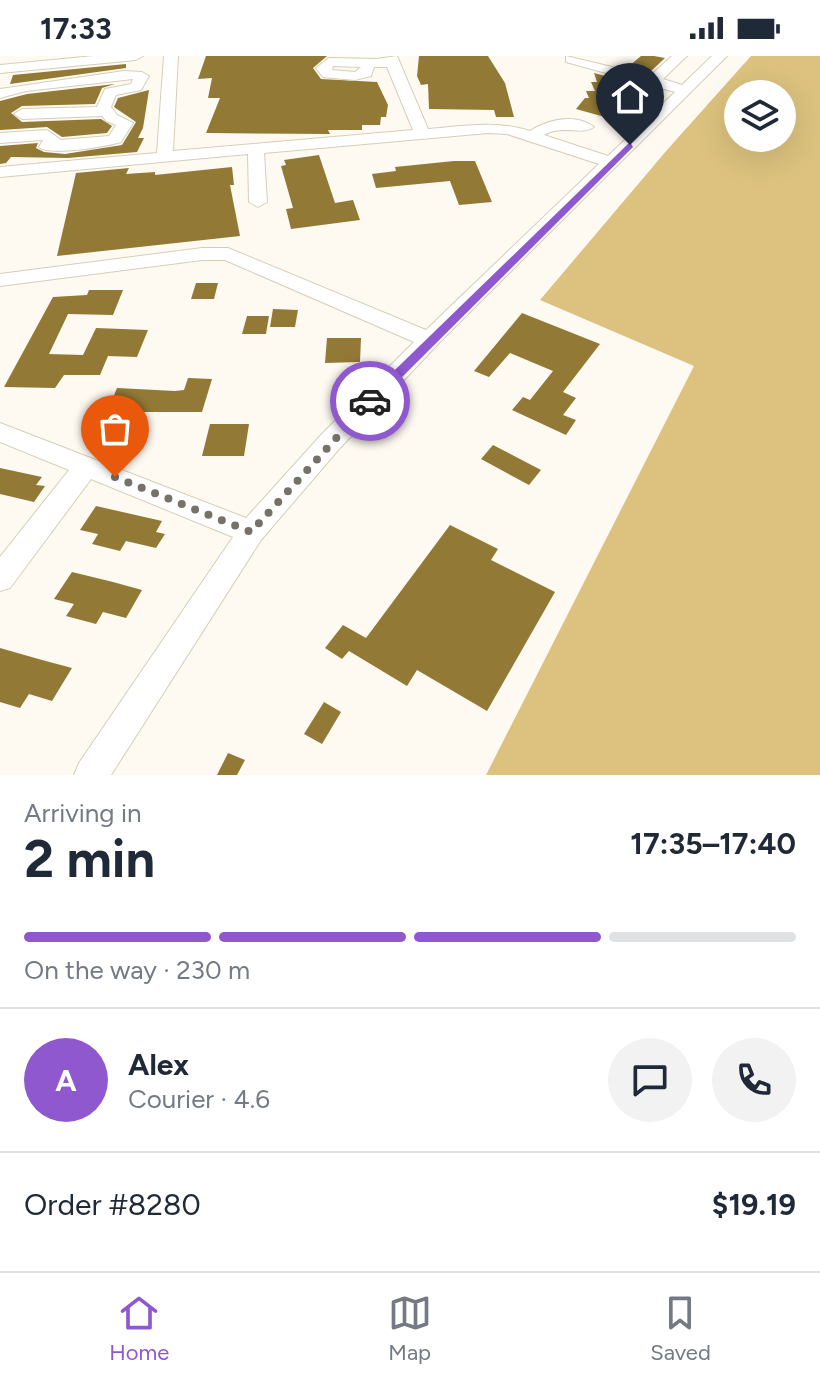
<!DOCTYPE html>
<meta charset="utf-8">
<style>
body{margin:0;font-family:Figtree,sans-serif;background:#f2f2f3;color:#1f2937;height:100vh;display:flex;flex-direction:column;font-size:30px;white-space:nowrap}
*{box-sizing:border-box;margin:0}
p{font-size:26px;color:#747a83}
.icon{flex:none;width:44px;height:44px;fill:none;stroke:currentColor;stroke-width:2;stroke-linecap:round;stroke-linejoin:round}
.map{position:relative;height:719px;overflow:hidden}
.drawer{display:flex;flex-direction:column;background:#fff;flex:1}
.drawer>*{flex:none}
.controls{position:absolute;left:724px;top:24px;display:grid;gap:16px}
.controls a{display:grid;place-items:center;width:72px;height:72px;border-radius:50%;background:#fff;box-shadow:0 8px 32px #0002;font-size:40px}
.pin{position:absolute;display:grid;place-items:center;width:68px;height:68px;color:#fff;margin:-82px -34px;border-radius:50% 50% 50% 0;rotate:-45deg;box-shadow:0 0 8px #0007}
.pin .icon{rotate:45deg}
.courier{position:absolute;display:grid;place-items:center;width:80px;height:80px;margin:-40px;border:6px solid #8f58cf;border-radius:50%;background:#fff;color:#222;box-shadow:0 2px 10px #0007}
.overview em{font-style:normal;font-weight:700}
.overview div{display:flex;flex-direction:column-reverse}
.overview{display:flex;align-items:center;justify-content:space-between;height:136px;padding:0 24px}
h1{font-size:52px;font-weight:700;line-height:60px}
.bar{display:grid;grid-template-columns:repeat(4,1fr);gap:12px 8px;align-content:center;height:96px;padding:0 24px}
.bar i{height:10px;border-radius:6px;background:#e0e1e3}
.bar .active{background:#8f58cf}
.bar p{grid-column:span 4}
.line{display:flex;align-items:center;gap:20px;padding:0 24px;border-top:2px solid #e0e1e3}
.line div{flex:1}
.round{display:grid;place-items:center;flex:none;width:84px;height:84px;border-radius:42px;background:#f2f2f3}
.status{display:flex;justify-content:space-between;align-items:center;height:56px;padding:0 40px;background:#fff;direction:ltr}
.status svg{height:22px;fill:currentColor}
.dock{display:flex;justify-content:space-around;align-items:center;height:112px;border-top:2px solid #e0e1e3;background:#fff;font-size:22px;color:#747a83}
.dock a{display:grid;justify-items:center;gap:4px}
.dock .active{color:#8f58cf}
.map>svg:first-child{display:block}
.forest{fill:#dcc27e;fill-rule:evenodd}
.building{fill:#927936}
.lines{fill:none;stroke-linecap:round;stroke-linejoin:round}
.minor-casing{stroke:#d6ceb7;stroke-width:2}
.minor{fill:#fff;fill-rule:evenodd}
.route{fill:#8f58cf}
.done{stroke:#76726a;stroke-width:8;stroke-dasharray:0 14.4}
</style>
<div class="status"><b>17:33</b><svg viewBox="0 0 49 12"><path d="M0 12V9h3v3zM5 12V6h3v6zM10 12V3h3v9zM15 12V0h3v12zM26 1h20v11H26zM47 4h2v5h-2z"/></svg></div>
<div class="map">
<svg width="820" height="719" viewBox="0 0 820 719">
<rect width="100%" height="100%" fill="#fefaf1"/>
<!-- forest -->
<path class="forest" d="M 751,0 L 820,0 L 820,719 L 486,719 L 694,310 L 540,244 L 667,94 ZM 738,38 L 782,38 L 782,82 L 738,82 Z"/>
<!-- building -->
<g class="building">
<polygon points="206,0 327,0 313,12 321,23 377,26 388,49 386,61 381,61 380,69 362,69 362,74 328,74 330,78 206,77 220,42 208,42 212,22 198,23"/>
<polygon points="419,0 488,0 505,27 514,61 496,61 494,54 429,53 428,28 421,29 417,20"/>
<polygon points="641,0 654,0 665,2 649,17 628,11"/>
<polygon points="126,8 126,12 10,28 13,19"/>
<polygon points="594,17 636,28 648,51 630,68 576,53 585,42 589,42 586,35 595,35 591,26 597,26"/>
<polygon points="115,28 102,32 95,48 22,50 11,57 22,66 101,63 112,70 107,77 62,81 47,71 0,74 0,45 27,38"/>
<polygon points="149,34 143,72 138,82 144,82 137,96 68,102 11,101 6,107 0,108 0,90 38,87 36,92 44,96 65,98 122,89 136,66 114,51 118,42"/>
<polygon points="319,99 335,147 353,144 360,164 291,173 286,153 293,152 281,110 286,109 284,104"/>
<polygon points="454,105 475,105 492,146 459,149 450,125 376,132 372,118 396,115 395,111"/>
<polygon points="232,111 234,129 230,129 240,180 57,200 76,117 129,112 126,118 155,116 155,119"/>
<polygon points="196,227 218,227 214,243 191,243"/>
<polygon points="89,234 123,234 113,259 68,258 49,298 83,299 96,272 148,274 137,301 108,300 100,319 64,319 55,332 4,331 53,241 87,239"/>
<polygon points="273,253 298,254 295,271 270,271"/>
<polygon points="522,257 600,288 563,336 576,342 563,359 576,364 566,379 512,354 523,341 530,344 553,315 510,297 489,321 474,315"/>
<polygon points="247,260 269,260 266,278 242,278"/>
<polygon points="327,282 361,282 360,306 325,307"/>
<polygon points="188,322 212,323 202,356 139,356 134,365 110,364 112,359 106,359 117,332 175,335 184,334"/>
<polygon points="210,368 249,368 244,400 202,400"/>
<polygon points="493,389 541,414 529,429 481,403"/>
<polygon points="0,412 42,421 36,429 45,430 34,446 0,438"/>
<polygon points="96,450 162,465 156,476 165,478 156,492 126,485 120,495 92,488 98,478 80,474"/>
<polygon points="450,469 498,493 491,504 555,536 487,655 417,614 407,630 349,595 342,603 325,592 343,569 366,582"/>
<polygon points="72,516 113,526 142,534 126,562 103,556 96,568 66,560 74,548 54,543"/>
<polygon points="0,592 42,604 72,612 52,645 29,638 20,652 0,646"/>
<polygon points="324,646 341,656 322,688 304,678"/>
<polygon points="228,697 245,704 237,719 217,719"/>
</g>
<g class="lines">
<!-- minor casing -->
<g class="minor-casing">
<g id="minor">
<polygon points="94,0 143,0 136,4 0,17 0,9"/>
<path d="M 164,0 L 178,0 L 173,95 L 413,74 L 387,11 L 374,11 L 371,20 L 355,24 L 323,21 L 316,12 L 329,2 L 377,3 L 397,0 L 428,73 C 463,70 496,64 530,75 C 548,63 576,57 594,71 C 581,80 563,68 544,79 L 608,100 L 675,36 L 566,6 L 566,0 L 650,20 L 672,0 L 687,0 L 663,23 L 682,29 L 712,0 L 727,0 L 437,289 L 339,393 L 261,484 L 111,719 L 74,719 L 79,707 L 233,481 L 91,423 L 10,532 L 0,535 L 0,501 L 69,414 L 0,386 L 0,367 L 246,462 L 321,379 L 414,286 L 225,204 L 202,204 L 0,230 L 0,218 L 202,192 L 228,192 L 426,274 L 599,108 L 507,78 L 488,77 L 264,97 L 267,146 L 258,151 L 249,146 L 248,98 L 0,121 L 0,111 L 157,97 ZM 333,10 L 361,11 L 355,16 L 332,14 Z"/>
<path d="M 124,15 L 142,16 L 149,20 L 141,34 L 116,39 L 111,51 L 117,59 L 133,67 L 121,86 C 105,91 49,100 39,91 L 43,84 L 0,87 L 0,77 L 47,74 L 61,84 L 109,80 L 116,69 L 106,65 L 102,60 L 22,63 L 14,58 L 22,53 L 97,51 L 105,33 L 131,28 L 133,23 L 26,35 L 0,42 L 0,33 Z"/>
</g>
</g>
<!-- minor -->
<use href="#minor" class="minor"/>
</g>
<!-- route -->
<polygon class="route" points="630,86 633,91 375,348 366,348 366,342"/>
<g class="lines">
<!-- done -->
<polyline class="done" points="115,421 251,476 370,345"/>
</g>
</svg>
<div class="controls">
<a><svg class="icon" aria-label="layers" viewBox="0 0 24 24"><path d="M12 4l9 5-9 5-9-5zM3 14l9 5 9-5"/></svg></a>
</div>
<div class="pin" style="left:115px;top:421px;background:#ea580c"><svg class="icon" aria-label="bag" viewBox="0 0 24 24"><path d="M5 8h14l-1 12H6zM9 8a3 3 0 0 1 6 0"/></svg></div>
<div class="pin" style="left:630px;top:89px;background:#1f2937"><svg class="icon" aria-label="home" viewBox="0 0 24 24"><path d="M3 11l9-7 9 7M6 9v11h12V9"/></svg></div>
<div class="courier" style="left:370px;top:345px"><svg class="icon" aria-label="car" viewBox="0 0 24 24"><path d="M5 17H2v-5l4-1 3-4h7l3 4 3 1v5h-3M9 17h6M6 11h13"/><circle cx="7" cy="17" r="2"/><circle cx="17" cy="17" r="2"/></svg></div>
</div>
<section class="drawer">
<div class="overview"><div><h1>2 min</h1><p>Arriving in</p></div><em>17:35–17:40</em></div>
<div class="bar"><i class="active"></i><i class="active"></i><i class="active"></i><i></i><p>On the way · 230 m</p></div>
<div class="line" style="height:144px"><b class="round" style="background:#8f58cf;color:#fff">A</b><div><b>Alex</b><p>Courier · 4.6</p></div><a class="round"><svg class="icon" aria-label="chat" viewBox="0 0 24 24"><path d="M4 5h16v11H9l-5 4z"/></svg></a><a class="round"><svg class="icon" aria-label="phone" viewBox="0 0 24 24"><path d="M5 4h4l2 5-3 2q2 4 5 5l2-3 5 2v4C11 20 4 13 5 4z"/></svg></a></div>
<div class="line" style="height:104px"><div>Order #8280</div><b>$19.19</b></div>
</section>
<nav class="dock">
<a class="active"><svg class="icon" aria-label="home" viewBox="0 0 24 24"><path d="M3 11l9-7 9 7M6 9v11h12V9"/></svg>Home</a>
<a><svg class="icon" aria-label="map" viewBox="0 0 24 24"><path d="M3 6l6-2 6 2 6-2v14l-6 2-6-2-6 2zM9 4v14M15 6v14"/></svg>Map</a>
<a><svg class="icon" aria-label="saved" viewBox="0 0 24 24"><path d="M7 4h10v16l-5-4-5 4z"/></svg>Saved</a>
</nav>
